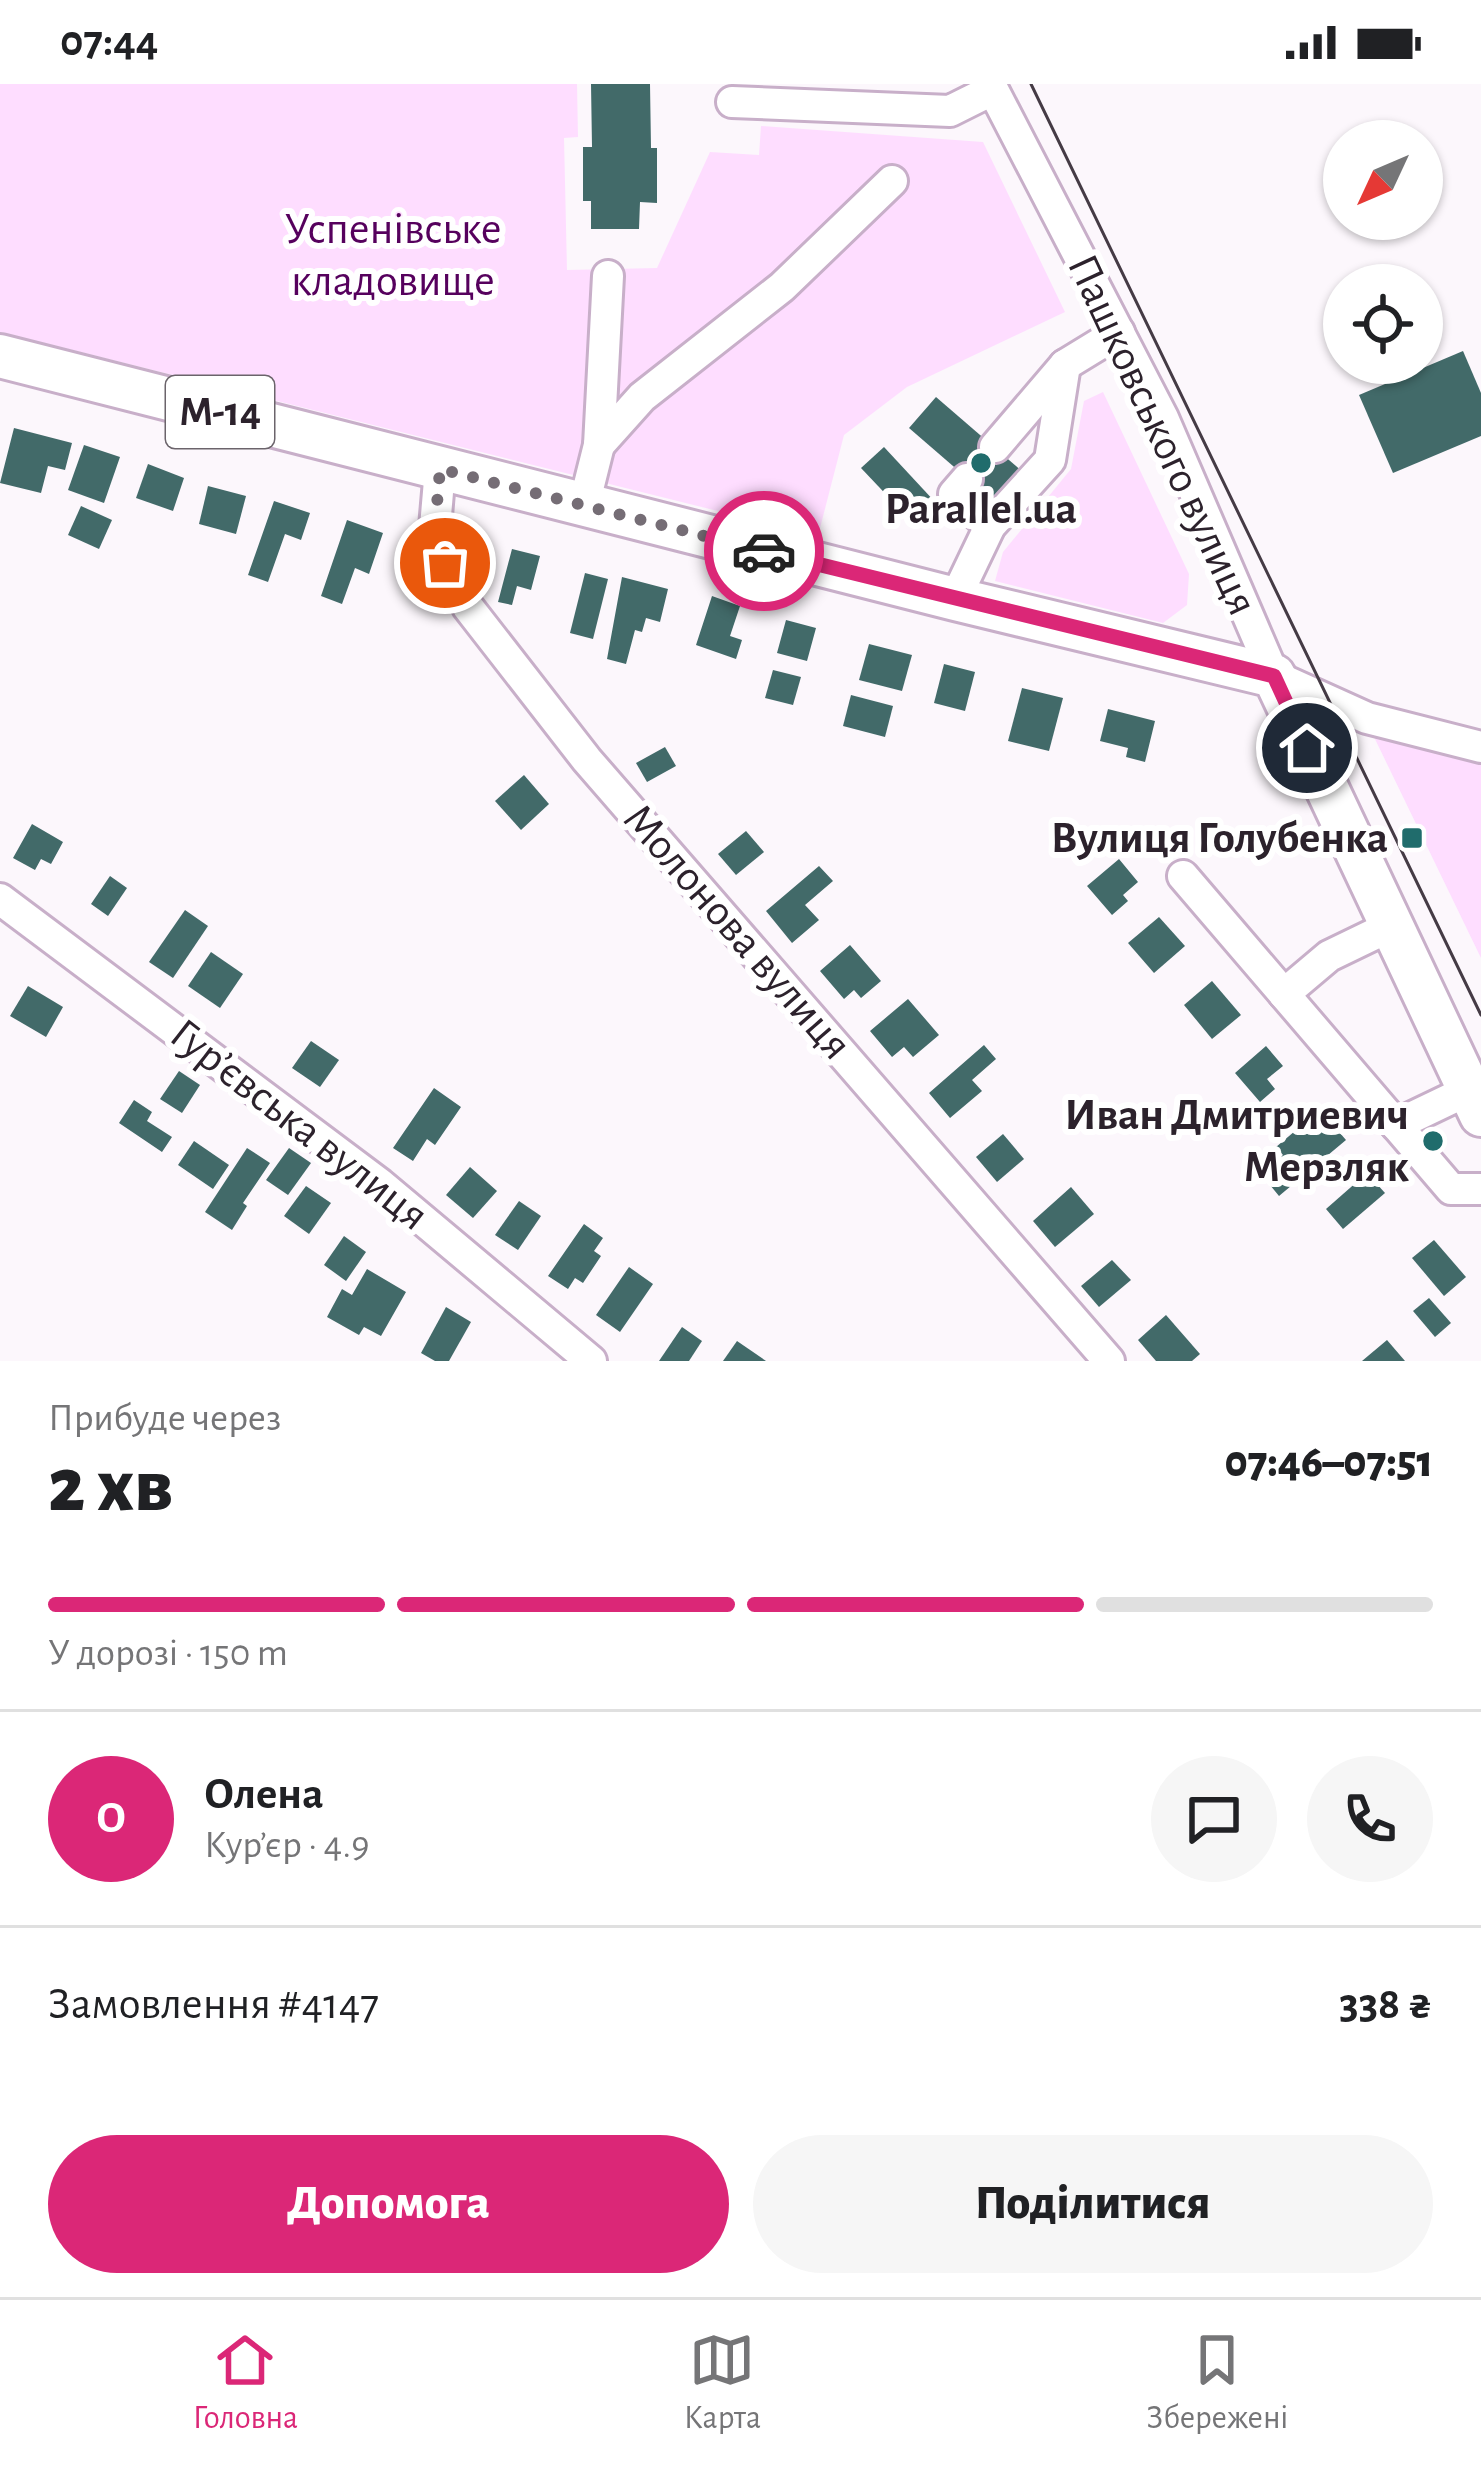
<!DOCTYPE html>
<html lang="uk">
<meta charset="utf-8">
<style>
body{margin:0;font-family:"Alegreya Sans",sans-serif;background:#f6f6f6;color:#202124;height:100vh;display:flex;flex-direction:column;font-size:45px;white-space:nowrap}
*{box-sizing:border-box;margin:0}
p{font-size:39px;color:#757577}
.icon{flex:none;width:66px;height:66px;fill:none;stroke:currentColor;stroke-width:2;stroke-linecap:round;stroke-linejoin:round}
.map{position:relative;height:1277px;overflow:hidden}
.side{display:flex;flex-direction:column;background:#fff;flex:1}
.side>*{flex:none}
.needle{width:78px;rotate:226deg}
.controls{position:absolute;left:1323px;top:36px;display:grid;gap:24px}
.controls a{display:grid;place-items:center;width:120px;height:120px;border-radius:50%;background:#fff;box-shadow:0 3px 9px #0004;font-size:60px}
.pin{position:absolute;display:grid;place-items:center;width:102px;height:102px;color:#fff;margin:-51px;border:6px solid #fff;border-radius:50%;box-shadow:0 3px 12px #0007}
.courier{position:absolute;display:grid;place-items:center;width:120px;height:120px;margin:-60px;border:9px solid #db2777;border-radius:50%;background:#fff;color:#222;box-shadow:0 3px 15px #0007}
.head em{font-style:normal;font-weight:800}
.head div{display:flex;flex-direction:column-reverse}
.head{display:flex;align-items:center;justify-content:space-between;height:204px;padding:0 48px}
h1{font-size:78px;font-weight:800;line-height:90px}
.bar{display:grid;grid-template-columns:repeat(4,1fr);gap:18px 12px;align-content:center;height:144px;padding:0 48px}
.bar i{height:15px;border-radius:9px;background:#e0e0e0}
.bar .active{background:#db2777}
.bar p{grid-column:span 4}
.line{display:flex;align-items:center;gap:30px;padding:0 48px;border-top:3px solid #e0e0e0}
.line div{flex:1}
.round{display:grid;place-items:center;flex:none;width:126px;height:126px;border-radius:63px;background:#f6f6f6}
.action{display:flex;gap:24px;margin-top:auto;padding:24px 48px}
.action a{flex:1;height:138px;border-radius:72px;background:#db2777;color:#fff;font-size:48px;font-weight:800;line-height:138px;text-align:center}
.action a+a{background:#f6f6f6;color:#202124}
.status{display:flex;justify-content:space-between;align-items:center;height:84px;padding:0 60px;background:#fff;direction:ltr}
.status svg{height:33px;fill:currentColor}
.menu{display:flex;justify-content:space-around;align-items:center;height:168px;border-top:3px solid #e0e0e0;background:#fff;font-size:33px;color:#757577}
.menu a{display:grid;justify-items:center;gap:6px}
.menu .active{color:#db2777}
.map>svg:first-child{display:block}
.green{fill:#feddff}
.building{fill:#426a69}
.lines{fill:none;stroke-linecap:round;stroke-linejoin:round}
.minor-casing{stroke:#c8afc9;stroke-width:36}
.highway-casing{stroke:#c8afc9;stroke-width:48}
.minor{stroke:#fff;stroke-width:30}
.highway{stroke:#fff;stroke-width:42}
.tram{stroke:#453b45;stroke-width:3}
.done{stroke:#756d75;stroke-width:12;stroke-dasharray:0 21.6}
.route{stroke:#db2777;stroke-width:15}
.poi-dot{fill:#206c6c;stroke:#fff;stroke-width:4.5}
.labels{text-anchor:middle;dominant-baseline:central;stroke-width:12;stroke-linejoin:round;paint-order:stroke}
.shield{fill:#fff;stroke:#6b646b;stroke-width:3}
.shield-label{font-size:42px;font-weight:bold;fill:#2c222c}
.park-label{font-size:45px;fill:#56015d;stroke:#fff}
.street-label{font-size:45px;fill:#2c222c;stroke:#fff}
.poi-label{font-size:45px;font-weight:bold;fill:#2c222c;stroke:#fff;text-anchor:end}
</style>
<div class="status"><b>07:44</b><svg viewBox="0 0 49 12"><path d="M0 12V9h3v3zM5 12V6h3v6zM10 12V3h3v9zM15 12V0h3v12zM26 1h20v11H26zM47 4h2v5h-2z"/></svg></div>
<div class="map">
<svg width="1481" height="1277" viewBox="0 0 1481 1277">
<rect width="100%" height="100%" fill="#fcf7fc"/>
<!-- green -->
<g class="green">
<polygon points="0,0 577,0 578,53 564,54 567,186 657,184 710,68 759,71 761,42 983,58 1065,228 907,303 844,351 818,452 0,248"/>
<polygon points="1103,308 1189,490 1187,521 1163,539 995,497 1003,468 1071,385 1084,317"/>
<polygon points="1374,653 1481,680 1481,874"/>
</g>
<!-- building -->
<g class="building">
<polygon points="591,0 650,0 651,64 657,64 657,119 640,118 639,145 591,145 591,117 583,117 583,63 592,63"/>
<polygon points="1463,267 1481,309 1481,352 1393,389 1359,311"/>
<polygon points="936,313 1024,389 997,420 909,344"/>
<polygon points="14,344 72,359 65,386 48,382 41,409 0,399"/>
<polygon points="84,361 120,373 104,419 68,406"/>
<polygon points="884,363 936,419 914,440 861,384"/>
<polygon points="148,380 184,394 173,427 136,414"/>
<polygon points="208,402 246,412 236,450 199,440"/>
<polygon points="274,417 310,429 301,456 285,450 268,498 248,491"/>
<polygon points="81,422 112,436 99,465 68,451"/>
<polygon points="347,436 383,449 369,490 355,484 342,520 321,512"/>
<polygon points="512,465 540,472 531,506 517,502 512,521 498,518"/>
<polygon points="585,489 608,495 593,555 570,549"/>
<polygon points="622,493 668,505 660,538 646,534 642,548 635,546 626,580 607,575"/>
<polygon points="712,512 740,522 730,552 742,556 736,575 696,561"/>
<polygon points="786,536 816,544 807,577 777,569"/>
<polygon points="869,560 912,571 902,607 859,596"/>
<polygon points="944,580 975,588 965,627 934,619"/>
<polygon points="773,586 801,593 793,621 765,614"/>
<polygon points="1022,604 1063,614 1049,667 1008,657"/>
<polygon points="851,611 893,622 885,653 843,642"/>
<polygon points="1108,625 1155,637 1145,678 1126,673 1128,664 1100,657"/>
<polygon points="665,663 676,682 647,698 636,679"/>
<polygon points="524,691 549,720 521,746 495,717"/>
<polygon points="32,740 63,758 51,780 41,775 35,786 13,774"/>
<polygon points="746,747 764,768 736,791 718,770"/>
<polygon points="1119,775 1138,798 1123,811 1128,817 1112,831 1087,802"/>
<polygon points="819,782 833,797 805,821 819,836 792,859 766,827"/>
<polygon points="110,792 127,804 108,832 91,820"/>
<polygon points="185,826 208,842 173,894 149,878"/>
<polygon points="1159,833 1185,862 1154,889 1128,859"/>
<polygon points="850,861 881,897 861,914 854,906 844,915 820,887"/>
<polygon points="211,868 243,890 220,924 188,902"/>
<polygon points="1212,897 1241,931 1212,955 1184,921"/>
<polygon points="28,902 63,923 46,953 10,932"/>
<polygon points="908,915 939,951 913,973 904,963 892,973 870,947"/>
<polygon points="311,957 339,976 320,1003 292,984"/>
<polygon points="984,961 996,975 972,996 982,1007 950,1034 929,1009"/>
<polygon points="1266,962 1283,982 1267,995 1275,1005 1260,1018 1235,989"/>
<polygon points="179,987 200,1001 182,1029 160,1015"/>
<polygon points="434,1004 461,1023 435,1061 427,1055 413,1077 393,1064"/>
<polygon points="134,1016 152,1028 147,1037 172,1053 162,1068 119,1039"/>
<polygon points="1320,1026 1346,1056 1279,1112 1261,1090 1283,1071 1276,1063"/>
<polygon points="1003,1050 1024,1075 997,1098 976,1073"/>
<polygon points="194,1057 229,1081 213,1105 178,1081"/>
<polygon points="247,1064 270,1079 243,1119 247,1122 232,1146 205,1128"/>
<polygon points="289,1064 311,1079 288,1111 266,1096"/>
<polygon points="470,1083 497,1107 473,1134 446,1111"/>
<polygon points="1367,1089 1385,1109 1343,1145 1326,1125"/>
<polygon points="306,1102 331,1119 309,1150 284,1132"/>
<polygon points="1071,1103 1094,1130 1055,1163 1033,1137"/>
<polygon points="519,1117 541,1132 518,1166 495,1151"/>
<polygon points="584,1140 603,1154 594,1167 601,1172 583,1199 575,1194 568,1205 548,1192"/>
<polygon points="344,1152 366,1168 346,1197 324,1181"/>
<polygon points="1434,1156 1466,1193 1444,1212 1412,1174"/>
<polygon points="1112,1176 1131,1196 1099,1223 1081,1202"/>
<polygon points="629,1183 653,1200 620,1248 596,1231"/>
<polygon points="367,1185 406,1208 381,1252 364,1243 359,1251 327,1233 342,1205 352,1211"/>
<polygon points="1429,1214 1451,1239 1435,1253 1413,1227"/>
<polygon points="446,1223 471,1238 449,1277 435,1277 421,1269"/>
<polygon points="1166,1231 1200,1270 1192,1277 1156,1277 1138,1256"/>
<polygon points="682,1243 702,1257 689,1277 659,1277"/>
<polygon points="1387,1256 1405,1277 1362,1277"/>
<polygon points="737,1257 766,1277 723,1277"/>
</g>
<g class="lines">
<!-- minor casing -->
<g class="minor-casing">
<g id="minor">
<polyline points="990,0 1163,334 1274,592 1367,634 1481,663"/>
<polyline points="732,18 950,27 992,6"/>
<polyline points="599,361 642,313 782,203 892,97"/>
<polyline points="995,363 1065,281 1119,248"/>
<polyline points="440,385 435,443 445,479 468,523 587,676 1109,1277"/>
<polyline points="967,395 954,410 990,442"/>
<polyline points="584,421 599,361 608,192"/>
<polyline points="955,515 990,442 1050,376 1065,281"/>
<polyline points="1183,792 1451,1105 1481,1105"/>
<polyline points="0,815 380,1100 591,1277"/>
<polyline points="1284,910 1329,872 1391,842"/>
<polyline points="1396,1041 1469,1006"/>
</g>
</g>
<!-- highway casing -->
<g class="highway-casing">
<polyline id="highway" points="0,272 955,515 1274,592 1481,1031"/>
</g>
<!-- minor -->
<use href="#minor" class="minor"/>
<!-- highway -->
<use href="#highway" class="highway"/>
<!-- tram -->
<polyline class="tram" points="1031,0 1481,931"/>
</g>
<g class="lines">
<!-- done -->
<polyline class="done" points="445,479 435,443 440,385 764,467"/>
<!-- route -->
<polyline class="route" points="764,467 1274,592 1307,664"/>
</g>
<!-- markers -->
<g class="poi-dot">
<circle cx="981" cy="379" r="12"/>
<rect x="1400" y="742" width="24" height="24" rx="6"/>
<circle cx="1433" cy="1057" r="12"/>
</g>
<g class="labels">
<!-- shield labels -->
<rect class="shield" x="166" y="292" width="108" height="72" rx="9"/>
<g class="shield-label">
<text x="220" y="328">М-14</text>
</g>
<!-- park labels -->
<g class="park-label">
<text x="393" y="145">Успенівське<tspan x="393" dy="52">кладовище</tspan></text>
</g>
<!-- street labels -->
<g class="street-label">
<text transform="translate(1162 351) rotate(65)">Пашковського вулиця</text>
<text transform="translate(737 848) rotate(49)">Молонова вулиця</text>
<text transform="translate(299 1041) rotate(38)">Гур’євська вулиця</text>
</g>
<!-- poi labels -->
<g class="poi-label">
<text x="981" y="425" text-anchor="middle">Parallel.ua</text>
<text x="1388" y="754">Вулиця Голубенка</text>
<text x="1409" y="1031">Иван Дмитриевич<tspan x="1409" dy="52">Мерзляк</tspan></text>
</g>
</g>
</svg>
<div class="controls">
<a><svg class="needle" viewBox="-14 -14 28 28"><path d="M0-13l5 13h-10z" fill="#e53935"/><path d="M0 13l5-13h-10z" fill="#757577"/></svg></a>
<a><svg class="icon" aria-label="locate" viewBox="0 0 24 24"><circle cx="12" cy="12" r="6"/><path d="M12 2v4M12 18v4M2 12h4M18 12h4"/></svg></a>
</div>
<div class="pin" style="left:445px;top:479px;background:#ea580c"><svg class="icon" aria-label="bag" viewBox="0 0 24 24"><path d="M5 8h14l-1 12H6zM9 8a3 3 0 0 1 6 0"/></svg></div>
<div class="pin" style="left:1307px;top:664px;background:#1f2937"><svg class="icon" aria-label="home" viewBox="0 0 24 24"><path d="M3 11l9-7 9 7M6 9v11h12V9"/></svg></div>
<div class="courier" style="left:764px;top:467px"><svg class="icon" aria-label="car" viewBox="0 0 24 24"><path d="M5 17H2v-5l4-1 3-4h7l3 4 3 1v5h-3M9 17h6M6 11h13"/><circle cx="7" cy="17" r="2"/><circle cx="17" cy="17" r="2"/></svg></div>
</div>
<section class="side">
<div class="head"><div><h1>2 хв</h1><p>Прибуде через</p></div><em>07:46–07:51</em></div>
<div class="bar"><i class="active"></i><i class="active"></i><i class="active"></i><i></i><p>У дорозі · 150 m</p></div>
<div class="line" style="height:216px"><b class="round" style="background:#db2777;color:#fff">О</b><div><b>Олена</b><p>Кур’єр · 4.9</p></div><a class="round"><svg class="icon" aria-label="chat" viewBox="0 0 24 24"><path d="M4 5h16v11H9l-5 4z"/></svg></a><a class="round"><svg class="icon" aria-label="phone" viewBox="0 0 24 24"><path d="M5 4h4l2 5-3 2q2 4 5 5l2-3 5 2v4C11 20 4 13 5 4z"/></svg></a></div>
<div class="line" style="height:156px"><div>Замовлення #4147</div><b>338 ₴</b></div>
<div class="action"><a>Допомога</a><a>Поділитися</a></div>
</section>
<nav class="menu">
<a class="active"><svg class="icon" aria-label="home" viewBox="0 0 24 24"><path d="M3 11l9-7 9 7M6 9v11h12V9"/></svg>Головна</a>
<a><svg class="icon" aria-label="map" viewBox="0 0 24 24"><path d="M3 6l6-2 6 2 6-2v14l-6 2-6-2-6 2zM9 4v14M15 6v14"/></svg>Карта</a>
<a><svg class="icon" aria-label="saved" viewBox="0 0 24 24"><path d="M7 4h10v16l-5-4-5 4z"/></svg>Збережені</a>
</nav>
